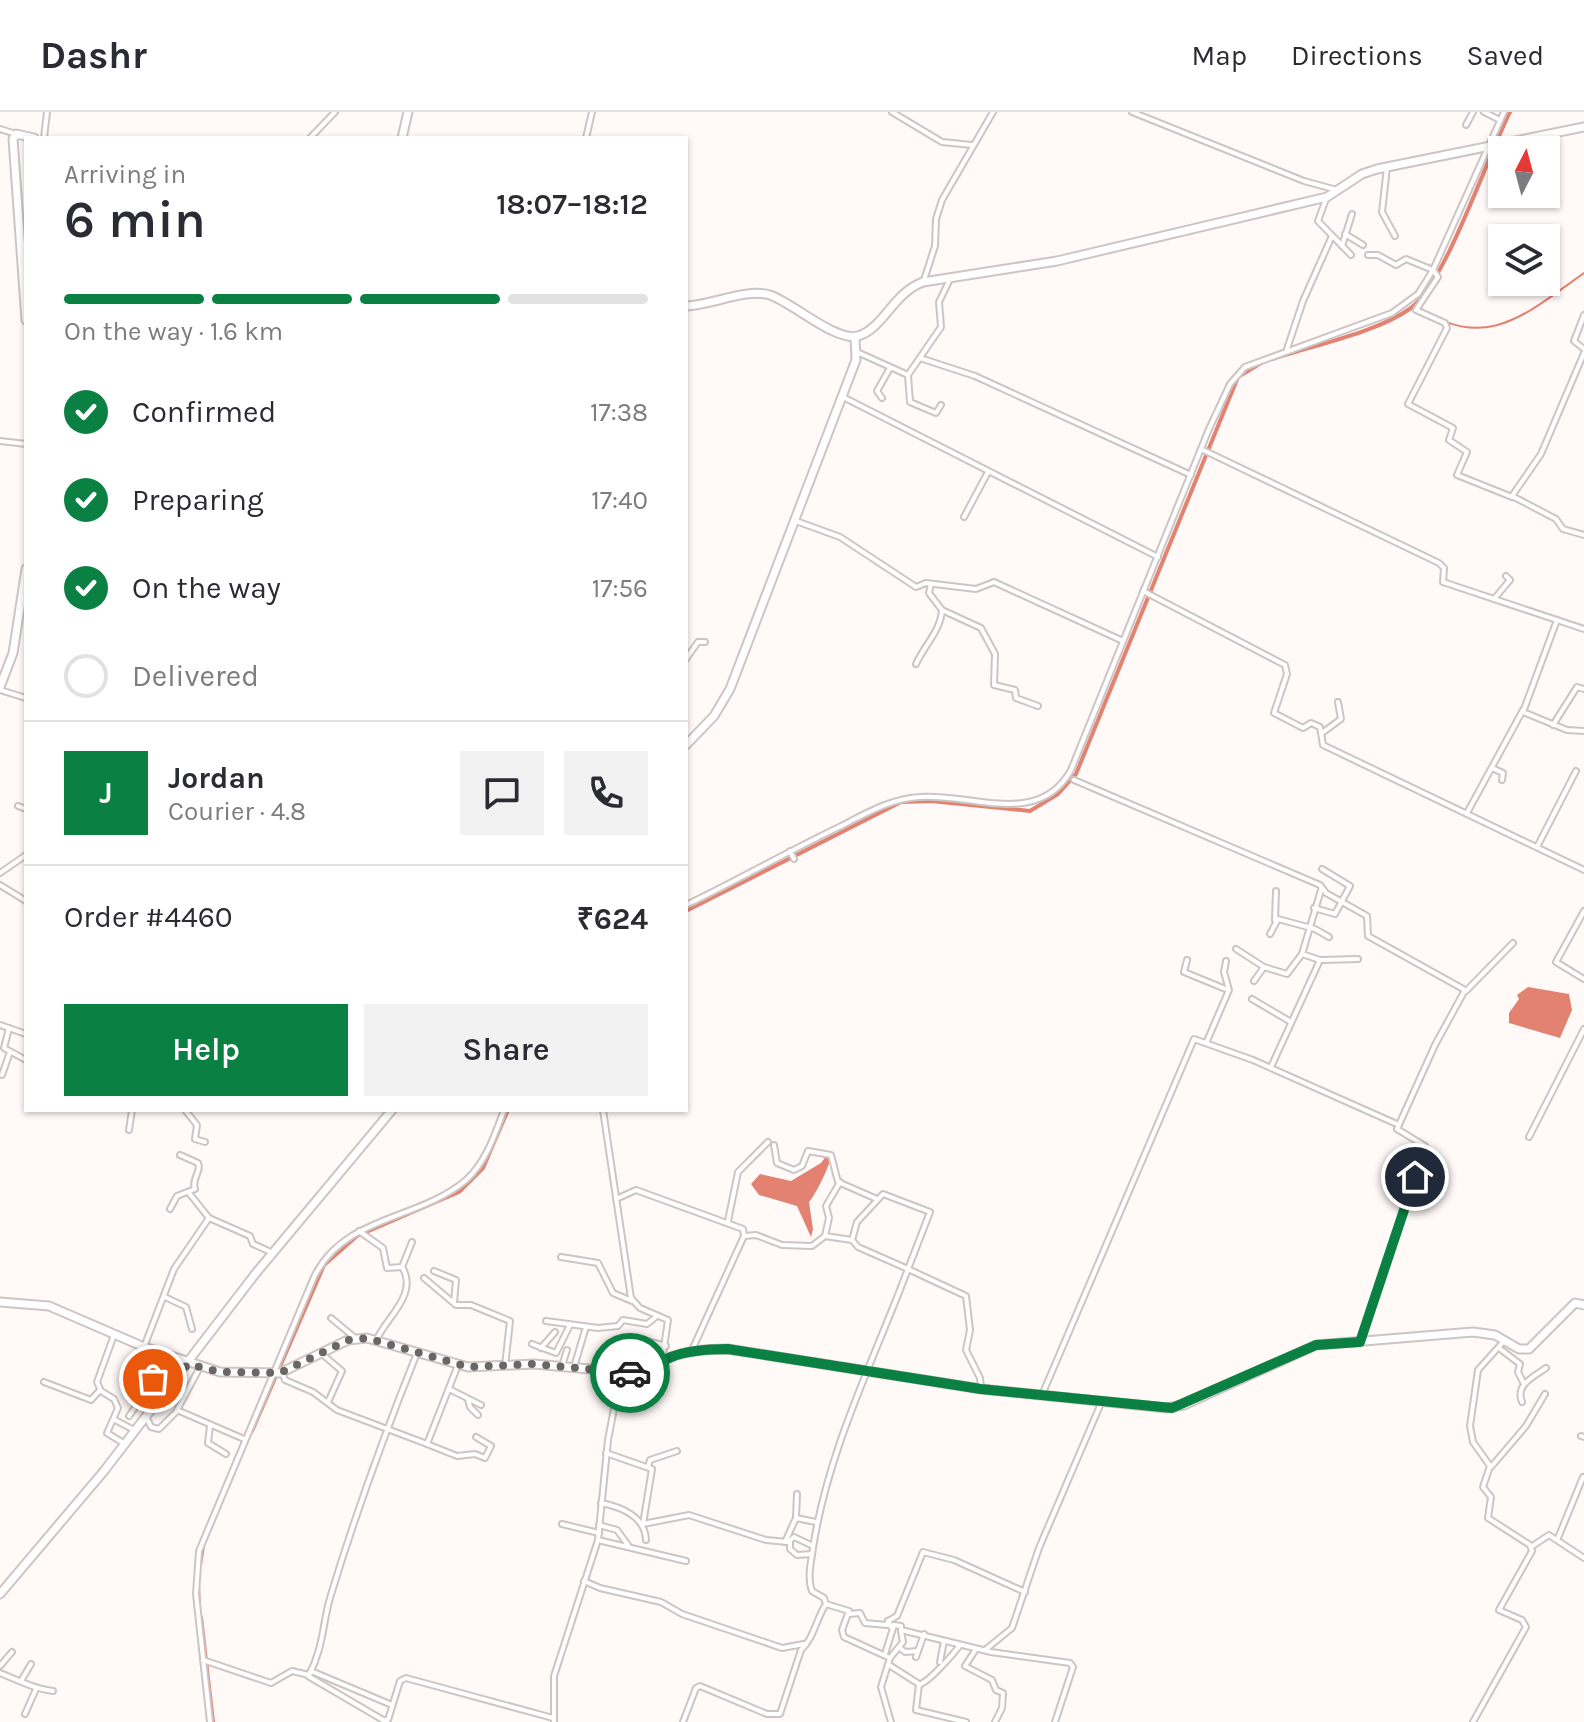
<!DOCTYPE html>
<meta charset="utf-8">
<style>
body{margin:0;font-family:Karla,sans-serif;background:#f2f2f3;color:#2b2b33;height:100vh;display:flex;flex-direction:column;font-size:30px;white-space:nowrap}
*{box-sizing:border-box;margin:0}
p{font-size:26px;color:#7c7c81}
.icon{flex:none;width:44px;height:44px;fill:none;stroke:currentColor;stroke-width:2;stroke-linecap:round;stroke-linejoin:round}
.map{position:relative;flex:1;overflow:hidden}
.side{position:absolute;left:24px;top:24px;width:664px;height:976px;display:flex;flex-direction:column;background:#fff;border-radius:0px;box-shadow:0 2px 6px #0004}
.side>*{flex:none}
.needle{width:52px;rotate:6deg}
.buttons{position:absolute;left:1488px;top:24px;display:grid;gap:16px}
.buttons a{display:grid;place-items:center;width:72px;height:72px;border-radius:0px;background:#fff;box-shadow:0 2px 6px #0004;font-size:40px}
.pin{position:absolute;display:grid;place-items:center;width:68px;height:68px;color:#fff;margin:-34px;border:4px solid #fff;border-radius:50%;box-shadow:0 2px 8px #0007}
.courier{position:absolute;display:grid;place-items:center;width:80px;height:80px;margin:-40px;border:6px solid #0b8043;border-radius:50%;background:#fff;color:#222;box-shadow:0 2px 10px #0007}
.headline em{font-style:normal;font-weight:600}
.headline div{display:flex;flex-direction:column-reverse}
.headline{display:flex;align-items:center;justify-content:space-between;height:136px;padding:0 40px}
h1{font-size:52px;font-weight:600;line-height:60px}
.bar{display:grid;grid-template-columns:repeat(4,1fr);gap:12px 8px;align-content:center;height:96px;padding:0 40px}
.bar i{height:10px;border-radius:6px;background:#e1e1e2}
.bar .active{background:#0b8043}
.bar p{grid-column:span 4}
.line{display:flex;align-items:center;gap:20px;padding:0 40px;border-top:2px solid #e1e1e2}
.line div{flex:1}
.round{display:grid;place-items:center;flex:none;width:84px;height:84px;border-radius:0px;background:#f2f2f3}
ol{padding:0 40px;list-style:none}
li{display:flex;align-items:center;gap:24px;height:88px}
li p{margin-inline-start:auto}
li .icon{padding:8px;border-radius:50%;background:#0b8043;color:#fff;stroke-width:4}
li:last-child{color:#7c7c81}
li i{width:44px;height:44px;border:4px solid #e1e1e2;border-radius:50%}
.cta{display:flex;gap:16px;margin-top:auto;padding:16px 40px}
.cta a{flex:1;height:92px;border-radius:0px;background:#0b8043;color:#fff;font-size:32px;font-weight:600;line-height:92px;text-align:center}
.cta a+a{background:#f2f2f3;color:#2b2b33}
header{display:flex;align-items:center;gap:48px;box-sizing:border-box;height:112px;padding:0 40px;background:#fff;border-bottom:2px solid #e1e1e2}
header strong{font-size:38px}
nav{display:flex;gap:44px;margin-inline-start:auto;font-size:28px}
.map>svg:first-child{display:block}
.water{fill:#e48272}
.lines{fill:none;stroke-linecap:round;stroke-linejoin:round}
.stream{stroke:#e48272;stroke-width:2}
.canal{stroke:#e48272;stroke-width:4}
.street-casing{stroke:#cdc5c4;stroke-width:8}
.secondary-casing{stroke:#cdc5c4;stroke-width:11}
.street{stroke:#fff;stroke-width:4}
.secondary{stroke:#fff;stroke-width:7}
.done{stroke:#6a6665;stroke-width:8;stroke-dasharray:0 14.4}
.route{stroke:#0b8043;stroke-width:10}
</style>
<header>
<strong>Dashr</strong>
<nav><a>Map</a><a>Directions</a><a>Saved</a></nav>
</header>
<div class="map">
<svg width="1584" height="1610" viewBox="0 0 1584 1610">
<rect width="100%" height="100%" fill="#fff9f8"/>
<!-- water -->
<g class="water">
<polygon points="1528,875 1569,882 1572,898 1560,926 1509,911 1509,901 1519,887 1517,883"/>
<path d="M 827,1043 L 831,1045 C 830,1053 815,1084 809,1090 L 813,1117 L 811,1125 L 797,1094 L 759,1083 L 751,1072 L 760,1062 L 791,1069 L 821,1051 Z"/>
</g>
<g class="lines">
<!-- stream -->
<path class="stream" d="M 1414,192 C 1484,244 1527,201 1584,161"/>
<!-- canal -->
<g class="canal">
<path d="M 1273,247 C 1314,233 1376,221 1411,196 C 1446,170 1487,45 1510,0"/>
<polyline points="686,799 901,690 931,689 1030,699 1058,682 1076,662 1238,265 1261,251"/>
<polyline points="252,1319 324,1153 357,1124 459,1080 483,1056 508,998"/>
<polyline points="200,1453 203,1434"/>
<polyline points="198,1473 199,1496"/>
<polyline points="201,1505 213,1610"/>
</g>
<!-- street casing -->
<g class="street-casing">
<g id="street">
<polyline points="892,0 942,30 972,33"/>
<polyline points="1132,0 1304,69 1337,78"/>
<polyline points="1484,0 1500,8"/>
<polyline points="1466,13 1473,0"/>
<polyline points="0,17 16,22"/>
<polyline points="44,26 47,0"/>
<polyline points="310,26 335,0"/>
<polyline points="586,26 592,0"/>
<polyline points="1387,55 1382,100 1395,124"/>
<polyline points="1326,87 1318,109 1351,143"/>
<polyline points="1345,122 1363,133"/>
<polyline points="1342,134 1352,102"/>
<polyline points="1368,143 1378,143 1396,153 1406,147 1433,158 1438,165 1416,198 1445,211 1447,216 1408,292 1453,316 1449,328 1467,340 1457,363 1512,385"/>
<polyline points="924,168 935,134 936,107 942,88 993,0"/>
<polyline points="1584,203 1574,229 1584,237"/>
<polyline points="1287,237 1303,189 1332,124"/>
<polyline points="857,240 908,263 941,215 939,190 951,165"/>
<polyline points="1584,241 1541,342 1512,384 1556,407 1563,417 1584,423"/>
<polyline points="920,246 975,264 1191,363"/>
<polyline points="908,263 910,290 936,301 941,293"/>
<polyline points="843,285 1158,445"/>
<polyline points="882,286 877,279 890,256"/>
<polyline points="0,329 26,332"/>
<polyline points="1201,337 1439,451 1444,456 1443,470 1584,517"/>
<polyline points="964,405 988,360"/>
<polyline points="796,409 840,425 916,475 926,471 976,477 994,470 1123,529"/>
<polyline points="931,472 929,481 942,498 981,516 995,542 994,573 1015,578 1016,586 1038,594"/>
<polyline points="1143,479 1285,553 1287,562 1274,601 1303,616 1311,611 1320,615 1323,633 1584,758"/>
<polyline points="1494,487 1510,468 1506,464"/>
<polyline points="1557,508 1523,600 1567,618 1584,619"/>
<polyline points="686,547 698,530 705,530"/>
<path d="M 916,552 C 924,534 941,518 942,498"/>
<polyline points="0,578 26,586"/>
<polyline points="1553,613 1577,575 1584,577"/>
<polyline points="1322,621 1341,607 1338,590"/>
<polyline points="1492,656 1503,661 1502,668"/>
<polyline points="1074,668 1320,773 1326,781 1367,804 1368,824 1465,878 1435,933 1397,1017 1425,1034 1361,1228"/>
<polyline points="18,694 26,697"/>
<polyline points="1467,701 1523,598"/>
<polyline points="1537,735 1576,659"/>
<polyline points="790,739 794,747"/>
<polyline points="0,761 26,743"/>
<polyline points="0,773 26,789"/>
<polyline points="1321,778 1302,842 1320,848 1358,847"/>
<path d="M 686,793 C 738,768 787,740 839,715 C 865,702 889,687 919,685 C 970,680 1038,717 1071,658 L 1209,317 L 1230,272 L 1245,255 L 1392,201 L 1418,182 L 1433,158 L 1504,0"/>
<polyline points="1314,796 1335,802 1350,774 1322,757"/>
<polyline points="1584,799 1556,850 1584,867"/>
<polyline points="1275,808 1276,779"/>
<polyline points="1270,822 1278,807 1315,817 1329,825"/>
<polyline points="1236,837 1264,855"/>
<polyline points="1187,848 1184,860 1228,878"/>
<polyline points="1254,869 1264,855 1287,862 1302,842"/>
<polyline points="1466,879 1513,831"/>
<polyline points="1252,887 1291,910"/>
<polyline points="0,913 26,922"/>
<polyline points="9,916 4,936 26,948"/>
<polyline points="1207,929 1229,878 1224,860 1226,849"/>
<polyline points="1271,955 1320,848"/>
<polyline points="2,963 10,940"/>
<polyline points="185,998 197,1013 195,1027 205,1030"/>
<polyline points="603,998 631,1186 640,1196 668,1208 662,1249"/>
<polyline points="129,1018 132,998"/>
<polyline points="1529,1025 1584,917"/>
<polyline points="774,1033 777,1051 794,1058 802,1054 808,1039 831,1043 838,1070 877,1087"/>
<polyline points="189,1081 209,1106"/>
<polyline points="616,1087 636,1078 743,1117 744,1124 692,1238"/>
<path d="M 170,1097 L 177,1084 L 195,1077 C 191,1067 202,1059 198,1051 L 180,1043"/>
<polyline points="728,1109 738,1060 768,1030"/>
<path d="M 359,1119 L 383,1136 L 387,1156 L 402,1155 C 419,1182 386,1206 377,1227"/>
<polyline points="825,1124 829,1106 826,1094 840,1070"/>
<polyline points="852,1128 857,1110 883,1082 930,1100 908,1157 966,1184 970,1218 966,1238 980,1266 981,1277"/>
<polyline points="561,1145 598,1151 613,1181 632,1189"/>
<polyline points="402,1155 412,1130"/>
<polyline points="434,1159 456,1168 454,1190"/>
<polyline points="424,1166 456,1193 471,1193 510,1209 505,1254"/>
<polyline points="165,1185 186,1195 192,1217"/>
<polyline points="331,1206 354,1225"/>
<polyline points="546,1209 598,1216 618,1214 623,1208 647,1212 657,1204"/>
<polyline points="114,1223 97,1270 101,1279 114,1287 118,1296 107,1321 125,1332"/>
<polyline points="532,1232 556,1241 570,1213"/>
<polyline points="144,1235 174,1157 209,1106 250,1124 253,1132 273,1141"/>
<polyline points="541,1236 555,1220"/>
<polyline points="1499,1236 1520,1252 1518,1260 1524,1272"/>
<polyline points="322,1242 342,1259 328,1290"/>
<polyline points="632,1244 636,1233 644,1228 666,1234"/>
<polyline points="458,1253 427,1332 457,1344 475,1342 485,1346 491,1334 476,1325"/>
<polyline points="562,1254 567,1238"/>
<polyline points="200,1255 177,1298 244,1327"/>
<polyline points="574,1255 586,1215"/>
<polyline points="133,1260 168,1273"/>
<polyline points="282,1260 285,1268 313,1280 337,1298 427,1332"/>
<polyline points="44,1270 91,1288 100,1278"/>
<polyline points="449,1277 481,1293"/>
<polyline points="1042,1283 1194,927 1253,948 1399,1013"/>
<polyline points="468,1287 470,1295 478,1303"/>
<path d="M 1522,1290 C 1515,1273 1533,1265 1546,1256"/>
<polyline points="129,1304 155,1267"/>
<polyline points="146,1304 151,1315 159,1317 177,1299"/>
<polyline points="115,1308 134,1318"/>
<polyline points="210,1314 208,1331 226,1342"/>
<polyline points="1581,1324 1584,1325"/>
<polyline points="606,1341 652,1357 643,1412"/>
<polyline points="648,1355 650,1348 677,1339"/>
<polyline points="1491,1355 1526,1314 1545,1282"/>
<path d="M 601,1391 C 622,1395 645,1405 646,1428"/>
<polyline points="796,1406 797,1382"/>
<polyline points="562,1412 599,1421"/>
<polyline points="643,1412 689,1403 766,1428 788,1430 794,1425 813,1434"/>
<polyline points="599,1413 617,1418 628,1433"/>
<polyline points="1558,1426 1583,1365"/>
<polyline points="598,1428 686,1449"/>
<polyline points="790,1428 790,1437 797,1443 812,1442"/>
<polyline points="785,1430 796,1406 816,1410"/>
<polyline points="1531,1435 1549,1423 1584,1446"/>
<polyline points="584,1469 600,1476 661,1490 682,1502 782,1536 804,1532"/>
<polyline points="826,1492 849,1499 842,1518 844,1525 890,1546 881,1575 891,1610"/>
<polyline points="849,1502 860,1501 865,1511 887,1513 888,1509 891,1515 894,1513 885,1542"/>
<polyline points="888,1509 897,1504 923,1440 954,1448 1025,1480"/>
<polyline points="894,1513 901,1514 901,1518 991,1540 1070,1551 1073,1555 1055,1610"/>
<polyline points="900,1536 905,1540 918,1539"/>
<polyline points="976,1537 965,1554 992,1568 996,1578 1003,1581 1002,1596 995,1610"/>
<polyline points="985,1538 1012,1516 1039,1436 1102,1289"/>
<polyline points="916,1545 924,1522"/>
<polyline points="890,1546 903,1530 901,1519"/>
<path d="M 203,1548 L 271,1571 L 292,1559 L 309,1563 C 324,1534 322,1514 330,1486 C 355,1403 385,1321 417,1241"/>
<polyline points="940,1550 944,1529"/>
<polyline points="889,1553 919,1572 916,1598 966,1610"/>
<polyline points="0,1554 12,1540"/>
<polyline points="311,1559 392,1593"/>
<path d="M 0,1561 C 18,1568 34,1577 53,1579"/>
<polyline points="308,1564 383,1608 388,1608 400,1569 406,1566 553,1606"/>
<polyline points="21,1569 31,1552"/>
<path d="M 921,1572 C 930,1568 952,1544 960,1533"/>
<polyline points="25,1602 36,1577"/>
<path d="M 210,1610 L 196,1482 L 199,1439 L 314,1165 C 344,1103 418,1109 466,1068 C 486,1050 495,1022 504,998"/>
<polyline points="554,1610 554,1564 598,1428 608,1328 621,1260"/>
<path d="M 683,1610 L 696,1576 L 700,1574 L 767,1602 L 780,1602 L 801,1538 C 814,1526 816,1507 826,1492 L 824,1486 L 812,1479 C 807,1466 811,1450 813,1436 C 828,1338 873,1250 908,1157 L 858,1135 L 852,1128 L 825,1124 L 812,1134 L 782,1133 L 756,1123 L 744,1124"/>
<polyline points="1473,1610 1526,1515 1522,1508 1499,1498 1532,1439 1530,1433 1488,1406 1491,1385 1483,1375 1490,1354 1473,1330 1470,1314 1478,1258 1504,1229"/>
</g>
</g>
<!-- secondary casing -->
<g class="secondary-casing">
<g id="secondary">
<polyline points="402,26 408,0"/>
<path d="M 686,194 C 712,193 746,176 770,183 C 793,191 836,230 858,224 C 883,217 893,181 923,170 L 1057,149 L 1327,85 L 1362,62 L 1377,57 L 1584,15"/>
<polyline points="26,208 13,27 16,22 34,26"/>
<polyline points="0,575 13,541 26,457"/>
<polyline points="686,633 714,604 730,577 856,248 855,225"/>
<path d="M 0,1190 L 49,1194 L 144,1235 L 220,1260 L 280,1261 L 348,1228 L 367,1226 L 468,1255 L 534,1252 L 633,1261 C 649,1261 656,1252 669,1246 C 687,1238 708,1237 728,1237 L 981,1277 L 1166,1296 L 1184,1293 L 1316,1233 L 1473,1220 L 1495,1223 L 1519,1237 L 1529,1237 L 1575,1191 L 1584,1193"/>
<polyline points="0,1482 104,1359 256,1161 392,998"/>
</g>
</g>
<!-- street -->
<use href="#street" class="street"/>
<!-- secondary -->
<use href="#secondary" class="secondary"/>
</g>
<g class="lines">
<!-- done -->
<polyline class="done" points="153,1267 169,1274 188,1252 220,1260 280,1261 348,1228 367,1226 468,1255 534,1252 630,1261"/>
<!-- route -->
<path class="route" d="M 630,1261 C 648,1262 655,1252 671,1245 C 689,1238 709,1237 728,1237 L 981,1277 L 1172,1296 L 1316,1233 L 1360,1230 L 1415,1065"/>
</g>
</svg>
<div class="buttons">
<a><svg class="needle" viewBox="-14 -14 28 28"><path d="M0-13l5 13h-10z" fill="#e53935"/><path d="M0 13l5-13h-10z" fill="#7c7c81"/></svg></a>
<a><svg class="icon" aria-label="layers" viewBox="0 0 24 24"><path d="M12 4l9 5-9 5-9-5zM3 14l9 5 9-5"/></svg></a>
</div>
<div class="pin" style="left:153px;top:1267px;background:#ea580c"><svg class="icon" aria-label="bag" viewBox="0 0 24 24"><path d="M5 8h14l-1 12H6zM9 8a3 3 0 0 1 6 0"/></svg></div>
<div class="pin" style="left:1415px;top:1065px;background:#1f2937"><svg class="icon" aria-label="home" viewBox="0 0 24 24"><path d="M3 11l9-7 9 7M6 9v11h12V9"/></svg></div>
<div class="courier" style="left:630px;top:1261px"><svg class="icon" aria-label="car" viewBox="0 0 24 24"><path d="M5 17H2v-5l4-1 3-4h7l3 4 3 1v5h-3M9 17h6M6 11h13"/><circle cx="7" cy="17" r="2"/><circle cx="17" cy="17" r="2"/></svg></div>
<section class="side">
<div class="headline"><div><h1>6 min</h1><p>Arriving in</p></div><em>18:07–18:12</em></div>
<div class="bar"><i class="active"></i><i class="active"></i><i class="active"></i><i></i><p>On the way · 1.6 km</p></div>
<ol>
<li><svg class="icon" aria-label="check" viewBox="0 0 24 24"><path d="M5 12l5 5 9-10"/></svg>Confirmed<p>17:38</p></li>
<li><svg class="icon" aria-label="check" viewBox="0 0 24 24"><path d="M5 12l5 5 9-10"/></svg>Preparing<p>17:40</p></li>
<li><svg class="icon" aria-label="check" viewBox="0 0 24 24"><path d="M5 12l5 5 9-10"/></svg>On the way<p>17:56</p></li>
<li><i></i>Delivered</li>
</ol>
<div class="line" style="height:144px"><b class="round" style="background:#0b8043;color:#fff">J</b><div><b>Jordan</b><p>Courier · 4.8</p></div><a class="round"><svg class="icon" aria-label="chat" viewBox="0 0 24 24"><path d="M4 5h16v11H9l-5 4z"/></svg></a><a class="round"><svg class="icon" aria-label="phone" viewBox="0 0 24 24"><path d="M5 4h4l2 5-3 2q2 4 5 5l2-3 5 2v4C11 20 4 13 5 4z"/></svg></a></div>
<div class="line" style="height:104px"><div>Order #4460</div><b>₹624</b></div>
<div class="cta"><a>Help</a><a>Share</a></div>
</section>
</div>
